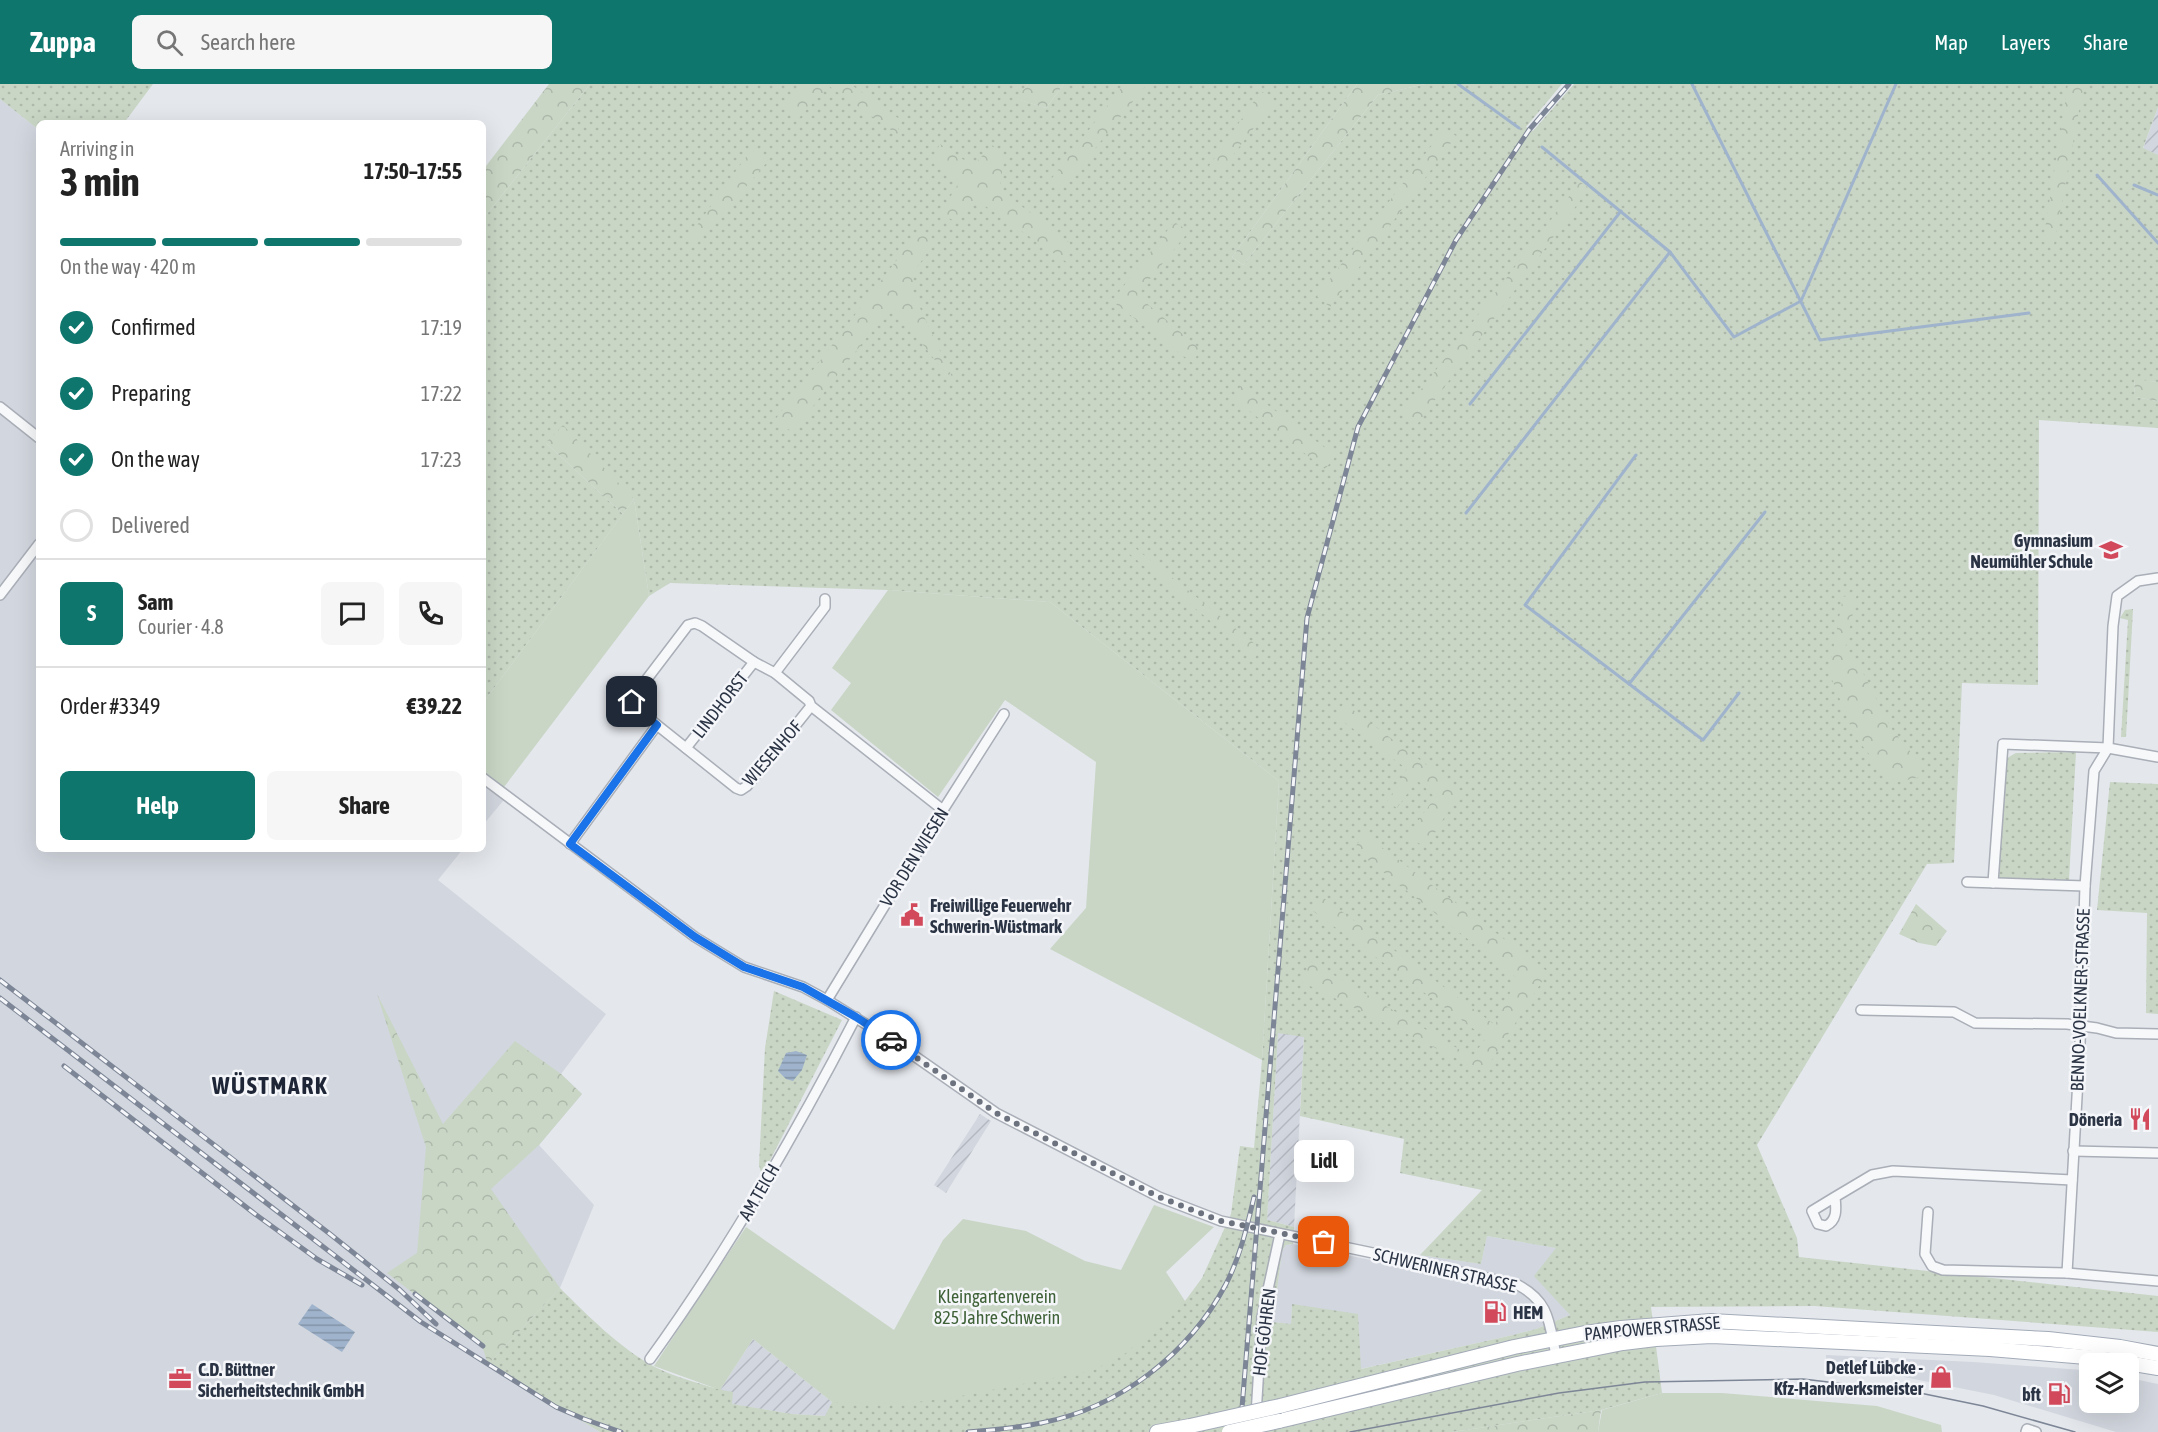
<!DOCTYPE html>
<meta charset="utf-8">
<style>
body{margin:0;font-family:"Asap Condensed",sans-serif;background:#f6f6f6;color:#222;height:100vh;display:flex;flex-direction:column;font-size:22px;white-space:nowrap}
*{box-sizing:border-box;margin:0}
p{font-size:20px;color:#767676}
.icon{flex:none;width:33px;height:33px;fill:none;stroke:currentColor;stroke-width:2;stroke-linecap:round;stroke-linejoin:round}
.map{position:relative;flex:1;overflow:hidden}
.drawer{position:absolute;left:36px;top:36px;width:450px;height:732px;display:flex;flex-direction:column;background:#fff;border-radius:9px;box-shadow:0 6px 24px #0002}
.drawer>*{flex:none}
.controls{position:absolute;left:2079px;top:1269px;display:grid;gap:12px}
.controls a{display:grid;place-items:center;width:60px;height:60px;border-radius:9px;background:#fff;box-shadow:0 6px 24px #0002;font-size:30px}
.pin{position:absolute;display:grid;place-items:center;width:51px;height:51px;color:#fff;margin:-26px;border-radius:12px;box-shadow:0 3px 9px #0006}
.courier{position:absolute;display:grid;place-items:center;width:60px;height:60px;margin:-30px;border:4px solid #1a73e8;border-radius:50%;background:#fff;color:#222;box-shadow:0 2px 8px #0007}
.bubble{position:absolute;height:42px;border-radius:9px;background:#fff;box-shadow:0 6px 24px #0002;font-size:20px;font-weight:700;line-height:42px;text-align:center}
.headline em{font-style:normal;font-weight:700}
.headline div{display:flex;flex-direction:column-reverse}
.headline{display:flex;align-items:center;justify-content:space-between;height:102px;padding:0 24px}
h1{font-size:39px;font-weight:700;line-height:45px}
.bar{display:grid;grid-template-columns:repeat(4,1fr);gap:9px 6px;align-content:center;height:72px;padding:0 24px}
.bar i{height:8px;border-radius:4px;background:#e0e0e0}
.bar .selected{background:#0f766e}
.bar p{grid-column:span 4}
.line{display:flex;align-items:center;gap:15px;padding:0 24px;border-top:2px solid #e0e0e0}
.line div{flex:1}
.round{display:grid;place-items:center;flex:none;width:63px;height:63px;border-radius:9px;background:#f6f6f6}
ol{padding:0 24px;list-style:none}
li{display:flex;align-items:center;gap:18px;height:66px}
li p{margin-inline-start:auto}
li .icon{padding:6px;border-radius:50%;background:#0f766e;color:#fff;stroke-width:4}
li:last-child{color:#767676}
li i{width:33px;height:33px;border:3px solid #e0e0e0;border-radius:50%}
.action{display:flex;gap:12px;margin-top:auto;padding:12px 24px}
.action a{flex:1;height:69px;border-radius:9px;background:#0f766e;color:#fff;font-size:24px;font-weight:700;line-height:69px;text-align:center}
.action a+a{background:#f6f6f6;color:#222}
header{display:flex;align-items:center;gap:36px;box-sizing:border-box;height:84px;padding:0 30px;background:#0f766e;color:#fff}
header strong{font-size:28px}
nav{display:flex;gap:33px;margin-inline-start:auto;font-size:21px}
.search{width:420px;height:54px;background:#f6f6f6;display:flex;align-items:center;gap:15px;box-sizing:border-box;padding:0 21px;border-radius:9px;color:#767676;font-size:22px}
.map>svg:first-child{display:block}
.built{fill:#d2d6de}
.industrial{fill:url(#industrial-furrows)}
.grass{fill:url(#grass-dots);fill-rule:evenodd}
.forest{fill:url(#forest-crowns)}
.garden{fill:#c9d6c5}
.water{fill:url(#water-rules)}
.lines{fill:none;stroke-linecap:round;stroke-linejoin:round}
.stream{stroke:#9fb4cc;stroke-width:3}
.street-casing{stroke:#a9aeb7;stroke-width:12}
.primary-casing{stroke:#a3abb8;stroke-width:16}
.street{stroke:#f7f8fa;stroke-width:9}
.primary{stroke:#fff;stroke-width:14}
.tram{stroke:#7d8696;stroke-width:1.5}
.rail-casing{stroke:#7d8696;stroke-width:5}
.rail{stroke:#f4f6f9;stroke-width:3;stroke-dasharray:9;stroke-linecap:butt}
.primary-bridge-casing{stroke:#a3abb8;stroke-width:16;stroke-linecap:butt}
.primary-bridge{stroke:#fff;stroke-width:14}
.done{stroke:#6c737f;stroke-width:6;stroke-dasharray:0 10.8}
.route{stroke:#1a73e8;stroke-width:8}
.labels{text-anchor:middle;dominant-baseline:central;stroke-width:5;stroke-linejoin:round;paint-order:stroke}
.poi-label{font-size:18px;font-weight:bold;fill:#2b3445;stroke:#f4f6f9;text-anchor:end}
.street-label{font-size:18px;fill:#2b3445;stroke:#f4f6f9}
.park-label{font-size:18px;fill:#3f6138;stroke:#f4f6f9}
.district-label{font-size:24px;font-weight:bold;letter-spacing:1.5px;fill:#1d2536;stroke:#f4f6f9}
</style>
<header>
<strong>Zuppa</strong>
<div class="search"><svg class="icon" aria-label="search" viewBox="0 0 24 24"><circle cx="10" cy="10" r="6"/><path d="M15 15l6 6"/></svg>Search here</div>
<nav><a>Map</a><a>Layers</a><a>Share</a></nav>
</header>
<div class="map">
<svg width="2158" height="1348" viewBox="0 0 2158 1348">
<defs>
<pattern id="industrial-furrows" width="10" height="10" patternUnits="userSpaceOnUse" patternTransform="scale(1.5)"><rect width="10" height="10" fill="#d2d6de"/><path d="M-1 1l2-2M0 10L10 0M9 11l2-2" fill="none" stroke="#b4b8c0"/></pattern>
<pattern id="grass-dots" width="8" height="8" patternUnits="userSpaceOnUse" patternTransform="scale(1.5)"><rect width="8" height="8" fill="#c9d6c5"/><path d="M2 2h.1M6 6h.1" fill="none" stroke="#adb8ab" stroke-width="1.8" stroke-linecap="round"/></pattern>
<pattern id="forest-crowns" width="20" height="18" patternUnits="userSpaceOnUse" patternTransform="scale(1.5)"><rect width="20" height="18" fill="#c9d6c5"/><path d="M2 6a3 3 0 1 1 6 0M12 15a3 3 0 1 1 6 0" fill="none" stroke="#adb8ab"/></pattern>
<pattern id="water-rules" width="6" height="5" patternUnits="userSpaceOnUse" patternTransform="scale(1.5)"><rect width="6" height="5" fill="#9fb4cc"/><path d="M0 2.5h6" fill="none" stroke="#8293a7"/></pattern>
</defs>
<rect width="100%" height="100%" fill="#e4e7ec"/>
<!-- built -->
<g class="built">
<polygon points="0,15 39,46 39,765 463,765 438,796 606,930 561,990 582,1010 539,1061 594,1121 560,1204 488,1280 600,1348 0,1348"/>
<polygon points="483,694 501,707 503,717 483,741"/>
<polygon points="1487,1152 1557,1164 1555,1213 1570,1231 1536,1245 1513,1251 1360,1285 1292,1221 1291,1240 1273,1238 1282,1167 1286,1161 1293,1160 1414,1185 1420,1171 1481,1180"/>
<polygon points="1826,1271 1973,1278 2082,1286 2089,1287 2090,1318 2128,1318 2129,1294 2158,1300 2158,1348 2116,1348 1994,1311 1904,1293 1826,1281"/>
</g>
<!-- industrial -->
<g class="industrial">
<polygon points="2158,23 2158,71 2143,65"/>
<polygon points="1278,948 1304,952 1294,1143 1267,1136"/>
<polygon points="980,1030 991,1037 946,1109 934,1101"/>
<polygon points="753,1255 832,1318 826,1332 792,1330 731,1320 720,1306"/>
</g>
<!-- grass -->
<g class="grass">
<polygon points="0,0 153,0 124,39 39,39 39,46 0,15"/>
<path d="M 590,0 L 1028,0 L 1017,15 L 1046,24 L 1064,0 L 1357,0 L 1232,173 L 1243,181 L 1378,11 L 1425,0 L 1562,0 L 1526,43 L 1533,47 L 1574,0 L 2158,0 L 2158,23 L 2143,64 L 2158,71 L 2158,298 L 2134,296 L 2135,313 L 2158,317 L 2158,344 L 2039,336 L 2038,601 L 1962,599 L 1954,779 L 1927,780 L 1757,1061 L 1797,1154 L 1799,1173 L 2158,1212 L 2158,1248 L 1815,1222 L 1651,1223 L 1662,1309 L 1601,1326 L 1452,1348 L 600,1348 L 488,1280 L 560,1204 C 587,1231 620,1264 653,1282 C 669,1291 714,1305 733,1308 L 732,1320 L 792,1330 L 825,1332 L 832,1318 L 853,1317 L 1185,1217 L 1202,1194 L 1231,1130 L 1240,1062 L 1254,1064 L 1262,976 L 1279,697 L 1050,518 L 888,506 L 670,499 L 649,512 L 634,415 L 546,359 L 623,430 L 483,619 L 483,135 ZM 1278,949 L 1304,953 L 1300,1032 L 1404,1055 L 1400,1089 L 1482,1106 L 1420,1171 L 1481,1180 L 1487,1152 L 1556,1164 L 1534,1192 L 1570,1231 L 1536,1245 L 1513,1251 L 1361,1285 L 1358,1230 L 1292,1220 L 1291,1240 L 1273,1238 L 1282,1167 L 1286,1161 L 1293,1160 L 1294,1143 L 1267,1136 Z"/>
<polygon points="2133,525 2126,653 2121,653 2128,536 2120,534 2125,526"/>
<polygon points="2076,668 2069,796 1999,794 2007,674 2016,669"/>
<polygon points="2110,698 2158,700 2158,930 2146,929 2147,829 2097,826"/>
<polygon points="774,907 842,936 762,1092 759,1081 765,964"/>
</g>
<!-- forest -->
<g class="forest">
<polygon points="549,0 590,0 483,135 483,86"/>
<polygon points="802,0 850,0 898,34 898,51 829,2 798,35 784,25"/>
<polygon points="1028,0 1064,0 1046,24 1016,15"/>
<polygon points="1124,0 1147,0 1060,108 1052,94"/>
<polygon points="1357,0 1425,0 1378,11 1243,181 1232,173"/>
<polygon points="2068,0 2084,0 2054,160 2043,158"/>
<polygon points="1261,7 1275,17 1222,85 1209,82"/>
<polygon points="1445,44 1456,52 1330,223 1317,212"/>
<polygon points="940,60 973,82 992,61 1005,71 999,105 1070,159 1068,179 978,117 955,137 940,130 958,100 931,77"/>
<polygon points="751,66 768,77 695,162 688,154"/>
<polygon points="1580,98 1589,104 1416,342 1403,329"/>
<polygon points="1174,138 1189,147 1137,211 1199,264 1194,280 1112,217"/>
<polygon points="919,147 934,159 913,189 913,209 953,295 938,280 892,221 793,348 774,337"/>
<polygon points="2134,295 2158,298 2158,317 2135,313"/>
<polygon points="1241,301 1336,372 1325,385 1234,315"/>
<polygon points="563,341 634,415 623,430 546,359"/>
<polygon points="1130,460 1260,564 1255,574 1126,467"/>
<polygon points="1857,509 1845,565 1860,583 1891,644 1919,678 1921,693 1893,699 1855,653 1829,588 1843,513"/>
<polygon points="1344,619 1461,707 1426,763 1407,753 1435,713 1417,696 1397,724 1387,718 1407,685 1336,632"/>
<polygon points="1364,750 1548,888 1484,988 1302,898 1310,877 1472,973 1486,954 1313,827 1321,812 1495,941 1517,894 1354,765"/>
<polygon points="1916,820 1947,847 1936,862 1919,859 1899,850"/>
<polygon points="377,910 443,1040 515,957 561,990 582,1010 539,1061 491,1105 560,1204 488,1280 482,1262 387,1189 417,1169 426,1063"/>
<polygon points="1601,1326 1598,1348 1452,1348"/>
</g>
<!-- garden -->
<g class="garden">
<polygon points="634,415 649,512 501,707 483,694 483,619"/>
<polygon points="888,506 1050,518 1279,697 1262,976 1050,865 1086,824 1096,678 1005,616 938,713 831,626 851,599 832,584"/>
<polygon points="1154,1121 1214,1143 1166,1188 1185,1217 1126,1269 1094,1286 961,1312 903,1320 832,1318 753,1255 720,1306 654,1282 746,1143 894,1246 943,1156 963,1135 1026,1147 1085,1177 1121,1186"/>
<polygon points="1662,1309 1722,1309 1877,1322 1941,1341 1942,1348 1598,1348 1602,1326"/>
</g>
<!-- water -->
<g class="water">
<polygon points="796,967 807,971 802,986 793,997 786,995 778,987 786,969"/>
<polygon points="312,1220 355,1248 342,1268 298,1240"/>
</g>
<g class="lines">
<!-- stream -->
<g class="stream">
<polyline points="1458,0 1519,44"/>
<polyline points="1692,0 1820,256 2029,229"/>
<polyline points="1542,63 1670,168 1734,253 1801,217 1896,0"/>
<polyline points="2097,91 2158,159"/>
<polyline points="2134,101 2158,111"/>
<polyline points="1470,320 1621,127"/>
<polyline points="1636,371 1525,521 1703,656 1739,609"/>
<polyline points="1466,429 1670,168"/>
<polyline points="1629,600 1765,428"/>
</g>
<!-- street casing -->
<g class="street-casing">
<g id="street">
<polyline points="0,323 39,354"/>
<polyline points="0,511 39,460"/>
<polyline points="775,589 825,523 825,515"/>
<polyline points="811,622 809,617 775,589 754,578 702,542 695,539 688,541 634,612 632,618 635,623 657,641 736,704 741,706 747,702 811,622 943,726"/>
<polyline points="686,664 754,578"/>
<path d="M 483,694 L 695,853 L 744,883 L 803,903 L 827,916 L 893,957 L 996,1029 L 1159,1113 L 1221,1137 L 1411,1177 L 1518,1201 C 1550,1218 1549,1239 1556,1271"/>
<polyline points="570,760 657,641"/>
<polyline points="1967,798 2085,802"/>
<polyline points="1993,799 2003,660 2108,664 2158,673"/>
<polyline points="827,916 943,726 1004,630"/>
<polyline points="1861,926 1954,928 1975,939 2067,940 2097,944 2116,949 2158,950"/>
<polyline points="2073,1067 2158,1069"/>
<path d="M 1835,1113 L 1812,1127 L 1818,1140 L 1826,1142 C 1838,1136 1836,1124 1835,1113 L 1872,1091 L 1893,1087 L 2072,1096"/>
<polyline points="1928,1128 1925,1170 1932,1182 1943,1186 2067,1189 2158,1197"/>
<polyline points="2067,1189 2080,960 2085,802 2094,687 2108,664 2113,542 2117,512 2138,497 2158,494"/>
<path d="M 650,1275 C 728,1167 795,1051 856,933"/>
<polyline points="1256,1331 1262,1233 1280,1150"/>
<polyline points="2026,1348 2027,1345 2036,1348"/>
</g>
</g>
<!-- primary casing -->
<g class="primary-casing">
<g id="primary">
<polyline points="1280,1322 1514,1263 1585,1249 1621,1244 1711,1237 2048,1255 2120,1263 2158,1270"/>
<polyline points="1279,1337 1517,1280 1623,1259 1656,1255 1712,1252 1990,1265 2098,1274 2158,1284"/>
<polyline points="1157,1348 1190,1342"/>
</g>
</g>
<!-- street -->
<use href="#street" class="street"/>
<!-- primary -->
<use href="#primary" class="primary"/>
<!-- tram -->
<polyline class="tram" points="1350,1348 1559,1309 1645,1298 1803,1295 1920,1309 1983,1322 2075,1348"/>
<!-- rail casing -->
<g class="rail-casing">
<g id="rail">
<polyline points="0,896 330,1150 400,1206 436,1240"/>
<polyline points="0,914 421,1238 556,1323 584,1335 621,1348"/>
<polyline points="64,982 255,1130 317,1175 362,1201"/>
<polyline points="415,1210 483,1262"/>
<path d="M 968,1348 C 993,1346 1017,1344 1041,1339 C 1119,1324 1189,1270 1226,1200 C 1240,1173 1247,1143 1254,1113"/>
<polyline points="1240,1348 1307,534 1358,343 1456,156 1529,46 1569,0"/>
</g>
</g>
<!-- rail -->
<use href="#rail" class="rail"/>
<!-- primary-bridge casing -->
<g class="primary-bridge-casing">
<g id="primary-bridge">
<polyline points="1190,1342 1280,1322"/>
<polyline points="1229,1348 1279,1337"/>
</g>
</g>
<!-- primary-bridge -->
<use href="#primary-bridge" class="primary-bridge"/>
</g>
<g class="lines">
<!-- done -->
<polyline class="done" points="891,956 996,1029 1159,1113 1221,1137 1324,1158"/>
<!-- route -->
<polyline class="route" points="632,618 635,623 657,641 570,760 695,853 744,883 803,903 856,933 891,956"/>
</g>
<!-- icons -->
<defs>
<g id="school-bare" transform="scale(1.8)"><path d="M0-5L7-2L0 1L-7-2ZM-4 1L0 2.5L4 1V4Q0 6-4 4Z" fill="#d1495b" stroke="#f4f6f9" stroke-width="2.5" paint-order="stroke"/></g>
<g id="civic-bare" transform="scale(1.8)"><path d="M-.6-6.5H3V-4.5H.6V-3L4-1V1h2V6H-6V1h2V-1L-.6-3ZM-1.2 2.5V6h2.4V2.5Z" fill="#d1495b" stroke="#f4f6f9" stroke-width="2.5" paint-order="stroke"/></g>
<g id="restaurant-bare" transform="scale(1.8)"><path d="M-5-6h1v4h1v-4h1v4h1v-4h1v5L-1.5 .5V6h-2V.5L-5-1ZM5-6V6H3V1.5H1.5Q1.5-4 5-6Z" fill="#d1495b" stroke="#f4f6f9" stroke-width="2.5" paint-order="stroke"/></g>
<g id="fuel-bare" transform="scale(1.8)"><path d="M-5.5-6h7V0h2V4h1.3V-2.5L3-4.5l.8-.8L6-3V5H2.5V1h-1V6h-7ZM-4.2-4.7v3.2H.2V-4.7Z" fill="#d1495b" stroke="#f4f6f9" stroke-width="2.5" paint-order="stroke"/></g>
<g id="shop-bare" transform="scale(1.8)"><path d="M-5-2.5h2.3a2.7 3.5 0 0 1 5.4 0H5L5.5 6h-11ZM-1.5-2.5h3a1.5 2.3 0 0 0-3 0Z" fill="#d1495b" stroke="#f4f6f9" stroke-width="2.5" paint-order="stroke"/></g>
<g id="office-bare" transform="scale(1.8)"><path d="M-6-3h4V-5.5h4V-3h4V5H-6ZM-1-4.5V-3h2v-1.5ZM-6 0V1H6V0Z" fill="#d1495b" stroke="#f4f6f9" stroke-width="2.5" paint-order="stroke"/></g>
</defs>
<g fill-rule="evenodd">
<use href="#school-bare" x="2111" y="466"/>
<use href="#civic-bare" x="912" y="831"/>
<use href="#restaurant-bare" x="2140" y="1035"/>
<use href="#fuel-bare" x="1495" y="1228"/>
<use href="#shop-bare" x="1941" y="1293"/>
<use href="#office-bare" x="180" y="1295"/>
<use href="#fuel-bare" x="2059" y="1310"/>
</g>
<g class="labels">
<!-- poi labels -->
<g class="poi-label">
<text x="2093" y="456">Gymnasium<tspan x="2093" dy="21">Neumühler Schule</tspan></text>
<text x="930" y="821" text-anchor="start">Freiwillige Feuerwehr<tspan x="930" dy="21">Schwerin-Wüstmark</tspan></text>
<text x="2122" y="1035">Döneria</text>
<text x="1513" y="1228" text-anchor="start">HEM</text>
<text x="1923" y="1283">Detlef Lübcke -<tspan x="1923" dy="21">Kfz-Handwerksmeister</tspan></text>
<text x="198" y="1285" text-anchor="start">C.D. Büttner<tspan x="198" dy="21">Sicherheitstechnik GmbH</tspan></text>
<text x="2041" y="1310">bft</text>
</g>
<!-- street labels -->
<g class="street-label">
<text transform="translate(720 621) rotate(-52)">LINDHORST</text>
<text transform="translate(772 669) rotate(-49)">WIESENHOF</text>
<text transform="translate(914 773) rotate(-58)">VOR DEN WIESEN</text>
<text transform="translate(2080 916) rotate(-88)">BENNO-VOELKNER-STRASSE</text>
<text transform="translate(759 1108) rotate(-60)">AM TEICH</text>
<text transform="translate(1445 1186) rotate(13)">SCHWERINER STRASSE</text>
<text transform="translate(1652 1244) rotate(-5)">PAMPOWER STRASSE</text>
<text transform="translate(1264 1248) rotate(-83)">HOF GÖHREN</text>
</g>
<!-- park labels -->
<g class="park-label">
<text x="997" y="1212">Kleingartenverein<tspan x="997" dy="21">825 Jahre Schwerin</tspan></text>
</g>
<!-- district labels -->
<g class="district-label">
<text x="270" y="1001">WÜSTMARK</text>
</g>
</g>
</svg>
<div class="controls">
<a><svg class="icon" aria-label="layers" viewBox="0 0 24 24"><path d="M12 4l9 5-9 5-9-5zM3 14l9 5 9-5"/></svg></a>
</div>
<div class="pin" style="left:1324px;top:1158px;background:#ea580c"><svg class="icon" aria-label="bag" viewBox="0 0 24 24"><path d="M5 8h14l-1 12H6zM9 8a3 3 0 0 1 6 0"/></svg></div>
<div class="pin" style="left:632px;top:618px;background:#1f2937"><svg class="icon" aria-label="home" viewBox="0 0 24 24"><path d="M3 11l9-7 9 7M6 9v11h12V9"/></svg></div>
<div class="courier" style="left:891px;top:956px"><svg class="icon" aria-label="car" viewBox="0 0 24 24"><path d="M5 17H2v-5l4-1 3-4h7l3 4 3 1v5h-3M9 17h6M6 11h13"/><circle cx="7" cy="17" r="2"/><circle cx="17" cy="17" r="2"/></svg></div>
<div class="bubble" style="left:1294px;top:1056px;width:60px">Lidl</div>
<section class="drawer">
<div class="headline"><div><h1>3 min</h1><p>Arriving in</p></div><em>17:50–17:55</em></div>
<div class="bar"><i class="selected"></i><i class="selected"></i><i class="selected"></i><i></i><p>On the way · 420 m</p></div>
<ol>
<li><svg class="icon" aria-label="check" viewBox="0 0 24 24"><path d="M5 12l5 5 9-10"/></svg>Confirmed<p>17:19</p></li>
<li><svg class="icon" aria-label="check" viewBox="0 0 24 24"><path d="M5 12l5 5 9-10"/></svg>Preparing<p>17:22</p></li>
<li><svg class="icon" aria-label="check" viewBox="0 0 24 24"><path d="M5 12l5 5 9-10"/></svg>On the way<p>17:23</p></li>
<li><i></i>Delivered</li>
</ol>
<div class="line" style="height:108px"><b class="round" style="background:#0f766e;color:#fff">S</b><div><b>Sam</b><p>Courier · 4.8</p></div><a class="round"><svg class="icon" aria-label="chat" viewBox="0 0 24 24"><path d="M4 5h16v11H9l-5 4z"/></svg></a><a class="round"><svg class="icon" aria-label="phone" viewBox="0 0 24 24"><path d="M5 4h4l2 5-3 2q2 4 5 5l2-3 5 2v4C11 20 4 13 5 4z"/></svg></a></div>
<div class="line" style="height:78px"><div>Order #3349</div><b>€39.22</b></div>
<div class="action"><a>Help</a><a>Share</a></div>
</section>
</div>
